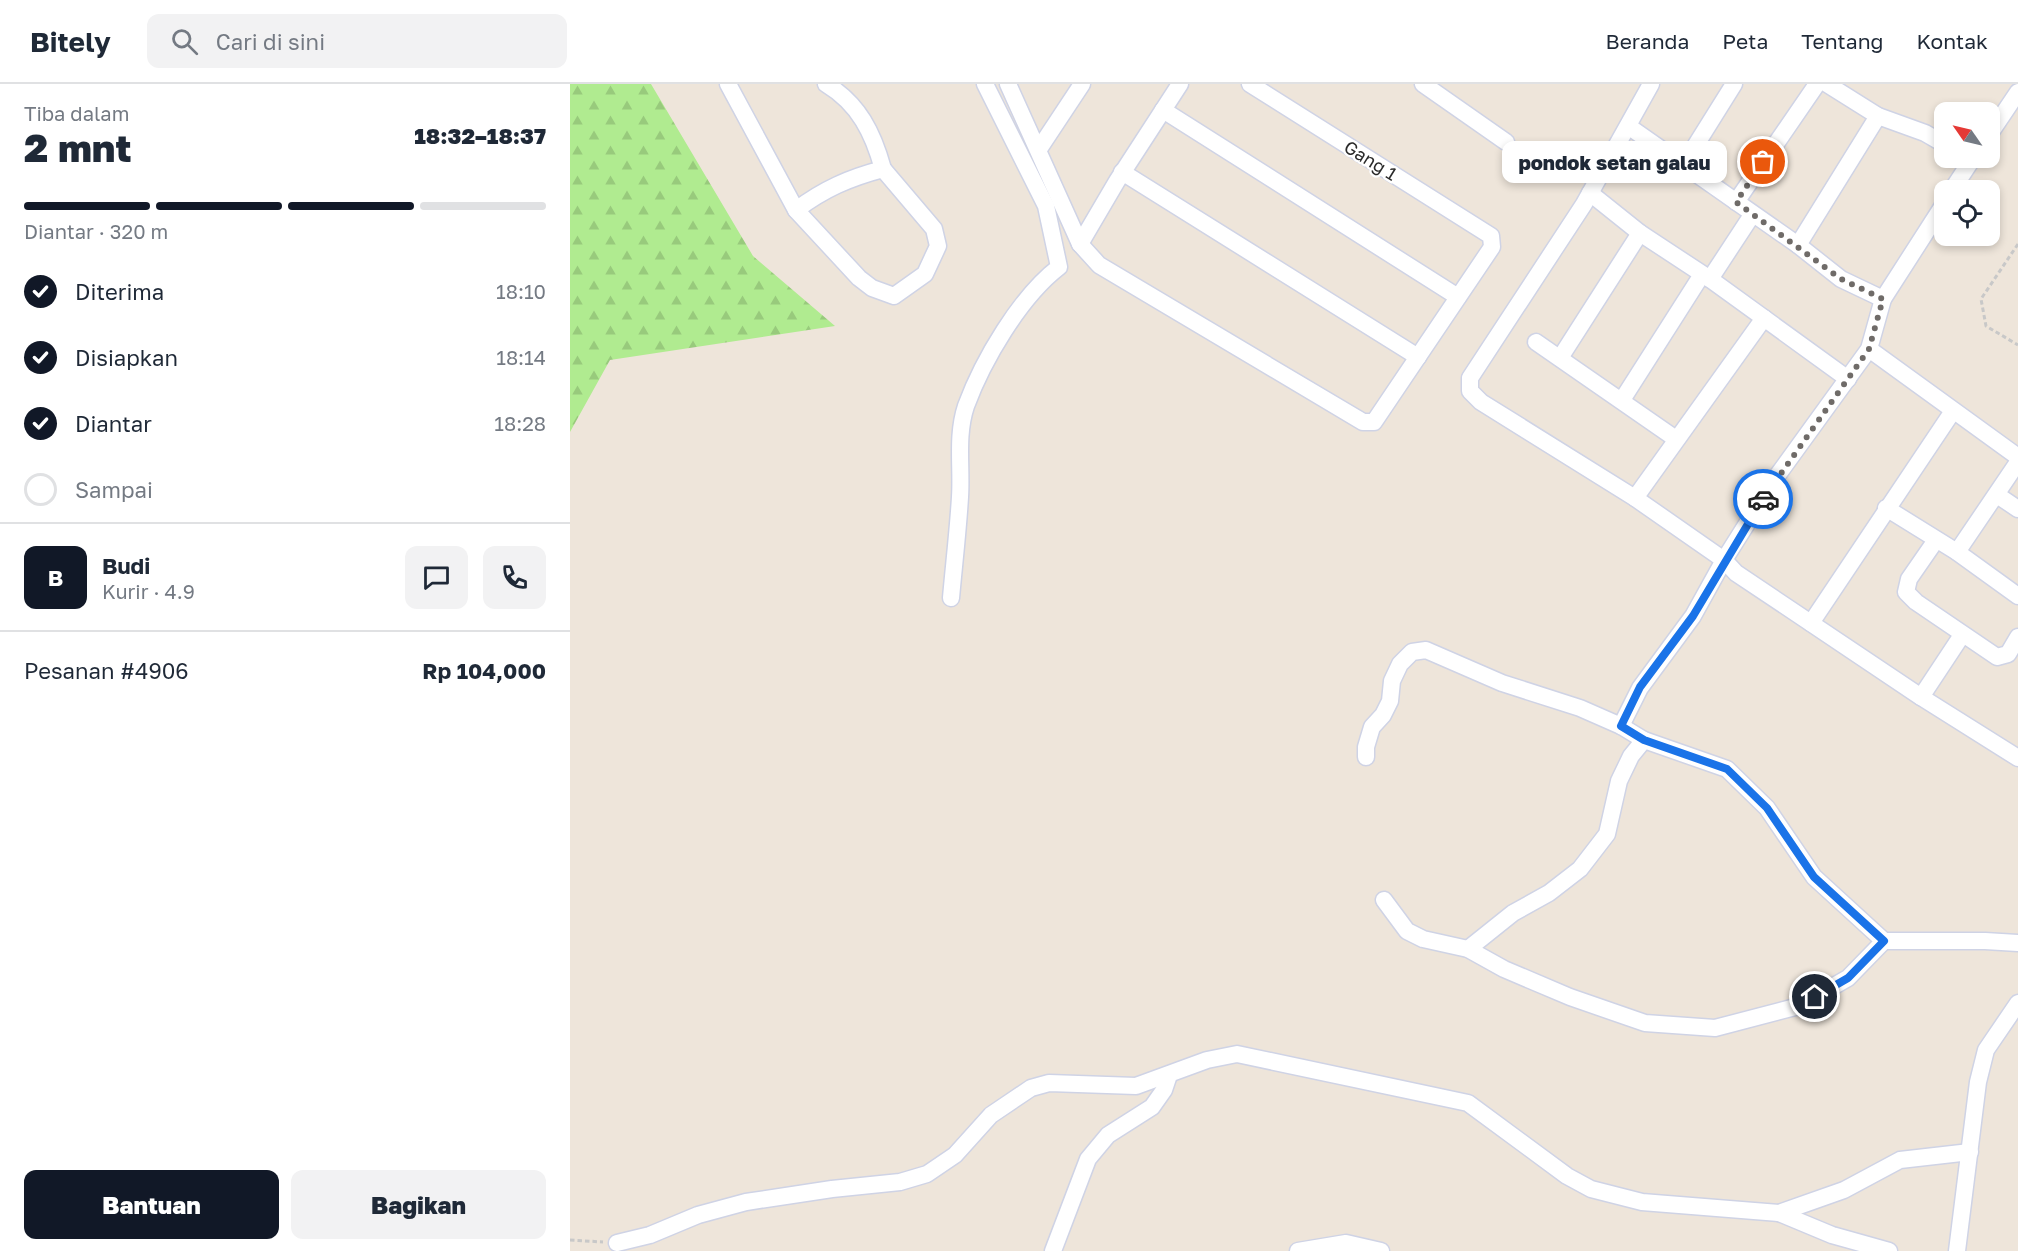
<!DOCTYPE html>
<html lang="id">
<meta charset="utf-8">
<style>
body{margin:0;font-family:"Golos Text",sans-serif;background:#f2f2f3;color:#1f2937;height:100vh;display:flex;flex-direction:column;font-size:22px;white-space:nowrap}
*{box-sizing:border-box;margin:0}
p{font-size:20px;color:#747a83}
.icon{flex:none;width:33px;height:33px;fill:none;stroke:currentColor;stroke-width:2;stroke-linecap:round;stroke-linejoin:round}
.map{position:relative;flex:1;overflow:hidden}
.panel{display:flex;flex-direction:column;background:#fff;width:570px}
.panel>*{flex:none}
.needle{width:39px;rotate:304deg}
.fabs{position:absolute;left:1364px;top:18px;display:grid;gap:12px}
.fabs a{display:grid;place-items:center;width:66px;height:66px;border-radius:12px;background:#fff;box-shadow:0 3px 9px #0003;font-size:30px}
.pin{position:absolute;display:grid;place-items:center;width:51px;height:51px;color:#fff;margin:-26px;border:3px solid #fff;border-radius:50%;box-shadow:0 2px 6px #0007}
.courier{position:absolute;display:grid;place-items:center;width:60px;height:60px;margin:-30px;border:4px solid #1a73e8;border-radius:50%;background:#fff;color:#222;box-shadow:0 2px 8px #0007}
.bubble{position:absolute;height:42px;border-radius:12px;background:#fff;box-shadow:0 3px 9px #0003;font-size:20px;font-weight:800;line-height:42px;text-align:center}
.overview em{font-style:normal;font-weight:800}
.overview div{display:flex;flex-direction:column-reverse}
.overview{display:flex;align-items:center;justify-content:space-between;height:102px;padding:0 24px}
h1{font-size:39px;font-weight:800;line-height:45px}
.bar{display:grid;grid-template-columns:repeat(4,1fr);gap:9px 6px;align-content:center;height:72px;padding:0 24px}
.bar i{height:8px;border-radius:4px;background:#e0e1e3}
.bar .current{background:#111827}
.bar p{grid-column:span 4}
.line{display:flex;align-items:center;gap:15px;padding:0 24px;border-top:2px solid #e0e1e3}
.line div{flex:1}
.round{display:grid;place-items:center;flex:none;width:63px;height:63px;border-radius:12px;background:#f2f2f3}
ol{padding:0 24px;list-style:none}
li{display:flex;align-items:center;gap:18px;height:66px}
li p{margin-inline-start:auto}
li .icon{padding:6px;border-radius:50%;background:#111827;color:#fff;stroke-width:4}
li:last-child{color:#747a83}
li i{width:33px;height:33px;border:3px solid #e0e1e3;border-radius:50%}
.cta{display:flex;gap:12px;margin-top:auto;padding:12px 24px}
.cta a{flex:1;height:69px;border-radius:12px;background:#111827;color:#fff;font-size:24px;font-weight:800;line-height:69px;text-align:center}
.cta a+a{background:#f2f2f3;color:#1f2937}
header{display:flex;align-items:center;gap:36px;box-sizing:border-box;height:84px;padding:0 30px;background:#fff;border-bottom:2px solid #e0e1e3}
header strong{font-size:28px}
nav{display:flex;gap:33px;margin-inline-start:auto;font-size:21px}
.search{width:420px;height:54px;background:#f2f2f3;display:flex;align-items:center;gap:15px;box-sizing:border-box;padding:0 21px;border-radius:12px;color:#747a83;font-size:22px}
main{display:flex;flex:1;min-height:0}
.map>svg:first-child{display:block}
.forest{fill:url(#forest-firs)}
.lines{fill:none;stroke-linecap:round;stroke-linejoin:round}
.minor-casing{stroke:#cfd3e5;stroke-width:19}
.path{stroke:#c8c8c8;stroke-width:3;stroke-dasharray:4.5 3;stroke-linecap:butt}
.minor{stroke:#fff;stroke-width:16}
.done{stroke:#6f6b68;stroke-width:6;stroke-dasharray:0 10.8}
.route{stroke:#1a73e8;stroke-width:8}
.labels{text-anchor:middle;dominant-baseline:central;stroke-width:4.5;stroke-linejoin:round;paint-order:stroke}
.street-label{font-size:18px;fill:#2a2a2a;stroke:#fff}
</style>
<header>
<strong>Bitely</strong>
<div class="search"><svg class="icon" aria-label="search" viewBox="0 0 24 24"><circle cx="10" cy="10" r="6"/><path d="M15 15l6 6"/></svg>Cari di sini</div>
<nav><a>Beranda</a><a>Peta</a><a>Tentang</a><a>Kontak</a></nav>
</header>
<main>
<section class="panel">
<div class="overview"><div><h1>2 mnt</h1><p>Tiba dalam</p></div><em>18:32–18:37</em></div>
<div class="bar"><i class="current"></i><i class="current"></i><i class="current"></i><i></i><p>Diantar · 320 m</p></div>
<ol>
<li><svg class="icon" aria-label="check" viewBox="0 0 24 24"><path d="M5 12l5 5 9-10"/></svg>Diterima<p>18:10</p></li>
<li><svg class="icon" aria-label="check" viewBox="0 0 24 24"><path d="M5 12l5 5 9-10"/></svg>Disiapkan<p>18:14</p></li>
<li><svg class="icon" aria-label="check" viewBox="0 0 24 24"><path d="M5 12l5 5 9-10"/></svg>Diantar<p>18:28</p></li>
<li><i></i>Sampai</li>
</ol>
<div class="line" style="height:108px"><b class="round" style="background:#111827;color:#fff">B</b><div><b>Budi</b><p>Kurir · 4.9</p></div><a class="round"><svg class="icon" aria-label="chat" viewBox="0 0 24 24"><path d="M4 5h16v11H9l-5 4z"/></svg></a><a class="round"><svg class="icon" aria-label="phone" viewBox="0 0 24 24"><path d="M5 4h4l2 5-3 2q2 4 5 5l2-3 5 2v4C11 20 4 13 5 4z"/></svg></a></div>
<div class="line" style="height:78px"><div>Pesanan #4906</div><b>Rp 104,000</b></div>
<div class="cta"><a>Bantuan</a><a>Bagikan</a></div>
</section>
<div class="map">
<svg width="1448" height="1167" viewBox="0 0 1448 1167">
<defs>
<pattern id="forest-firs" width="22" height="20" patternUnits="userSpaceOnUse" patternTransform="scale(1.5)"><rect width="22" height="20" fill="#b0eb90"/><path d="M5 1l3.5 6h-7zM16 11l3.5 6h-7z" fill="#98ca7c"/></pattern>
</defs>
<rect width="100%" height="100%" fill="#eee5da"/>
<!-- forest -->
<polygon class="forest" points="0,0 81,0 183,172 265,242 40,276 0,348"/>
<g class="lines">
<!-- minor casing -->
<g class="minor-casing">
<g id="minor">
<polyline points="158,0 226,126 289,194 302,204 324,212 355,190 368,162 364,145 313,85"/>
<polyline points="438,0 510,160 529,181 793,338 804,338 922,163 921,152 680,0"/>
<polyline points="853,0 936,58"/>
<polyline points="1081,0 1014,120 900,294 900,307 911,318 1065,414 1154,476 1166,489 1351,613 1448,674"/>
<polyline points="1257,0 1308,32 1355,49 1374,60"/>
<polyline points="593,26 888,213"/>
<polyline points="1058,42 1228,161 1271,195 1313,215"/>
<polyline points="1419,51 1448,8"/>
<polyline points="469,65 512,0"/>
<polyline points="1114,80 1164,0"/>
<polyline points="552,88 848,273"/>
<polyline points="1382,106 1403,74"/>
<polyline points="1020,109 1070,149 1140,195 1278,295"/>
<polyline points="1166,118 1247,0"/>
<path d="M 226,126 C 254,105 279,94 313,85 C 303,49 289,20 256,0"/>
<polyline points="510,160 547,97 610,0"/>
<polyline points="1228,161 1308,32"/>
<polyline points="1140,195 1182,131"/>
<polyline points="966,258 1106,355"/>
<polyline points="1299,265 1448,373"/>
<polyline points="990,274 1070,149"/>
<polyline points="1052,316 1131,192"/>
<polyline points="1427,411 1448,425"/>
<polyline points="1065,414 1194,234"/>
<polyline points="1316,424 1387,468 1448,512"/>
<polyline points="1366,456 1339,495 1336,508 1346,518 1427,573 1438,570 1448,553"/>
<polyline points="1387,468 1448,378"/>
<path d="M 381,514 C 384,480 388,447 390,413 C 392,383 386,352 396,322 C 413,276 450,213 489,183 L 476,122 L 415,0"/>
<polyline points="1241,539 1383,327"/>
<polyline points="1351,613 1392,551"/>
<polyline points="1051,642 1070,604 1123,532 1154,476 1207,392 1299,265 1313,215 1374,120"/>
<polyline points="796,673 796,663 802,643 813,631 820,617 822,597 830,580 842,568 856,566 932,599 1010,624 1051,642 1074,656 1157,685 1197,724 1244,793 1314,857 1415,857 1448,859"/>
<polyline points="814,816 837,847 853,855 898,865 934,885 1000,913 1075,939 1145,944 1229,922 1278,894 1314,857"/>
<polyline points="898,865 943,829 979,809 1010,785 1037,750 1049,697 1061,672 1074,656"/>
<polyline points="1209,1129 1262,1151 1319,1167"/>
<polyline points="47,1159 80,1151 128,1131 176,1118 262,1105 330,1098 357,1090 385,1071 421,1031 461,1004 479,999 566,1002 637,976 667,970 898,1019 997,1092 1021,1105 1072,1118 1209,1129 1274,1106 1330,1076 1400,1068"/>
<polyline points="483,1167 518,1075 538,1051 582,1023 594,1006 599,991"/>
<polyline points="728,1167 776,1159 811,1167"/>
<polyline points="1387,1167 1408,998 1416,966 1448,919"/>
</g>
</g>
<!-- path -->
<g class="path">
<polyline points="1448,160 1411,215 1416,242 1448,261"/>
<polyline points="0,1156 33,1158"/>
</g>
<!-- minor -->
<use href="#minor" class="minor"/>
</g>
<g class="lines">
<!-- done -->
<polyline class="done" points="1193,415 1299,265 1313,215 1271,195 1166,118 1193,78"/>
<!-- route -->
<polyline class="route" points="1193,415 1123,532 1070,603 1051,642 1074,656 1157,685 1197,724 1244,793 1314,857 1278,894 1245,913"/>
</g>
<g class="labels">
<!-- street labels -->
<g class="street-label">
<text transform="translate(801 76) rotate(32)">Gang 1</text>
</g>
</g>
</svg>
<div class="fabs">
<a><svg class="needle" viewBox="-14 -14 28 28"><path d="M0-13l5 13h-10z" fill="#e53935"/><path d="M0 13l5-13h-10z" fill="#747a83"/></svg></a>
<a><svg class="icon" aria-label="locate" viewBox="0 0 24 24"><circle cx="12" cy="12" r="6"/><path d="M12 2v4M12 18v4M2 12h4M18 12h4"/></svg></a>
</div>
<div class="pin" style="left:1193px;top:78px;background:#ea580c"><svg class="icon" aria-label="bag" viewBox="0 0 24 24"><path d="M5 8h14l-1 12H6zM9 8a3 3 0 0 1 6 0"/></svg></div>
<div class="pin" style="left:1245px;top:913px;background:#1f2937"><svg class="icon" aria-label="home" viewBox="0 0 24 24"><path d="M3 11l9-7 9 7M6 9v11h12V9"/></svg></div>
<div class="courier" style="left:1193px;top:415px"><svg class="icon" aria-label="car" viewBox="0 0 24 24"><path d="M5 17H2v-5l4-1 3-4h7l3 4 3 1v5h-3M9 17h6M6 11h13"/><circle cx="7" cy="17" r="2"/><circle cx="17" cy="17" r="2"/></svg></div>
<div class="bubble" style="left:932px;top:57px;width:225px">pondok setan galau</div>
</div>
</main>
